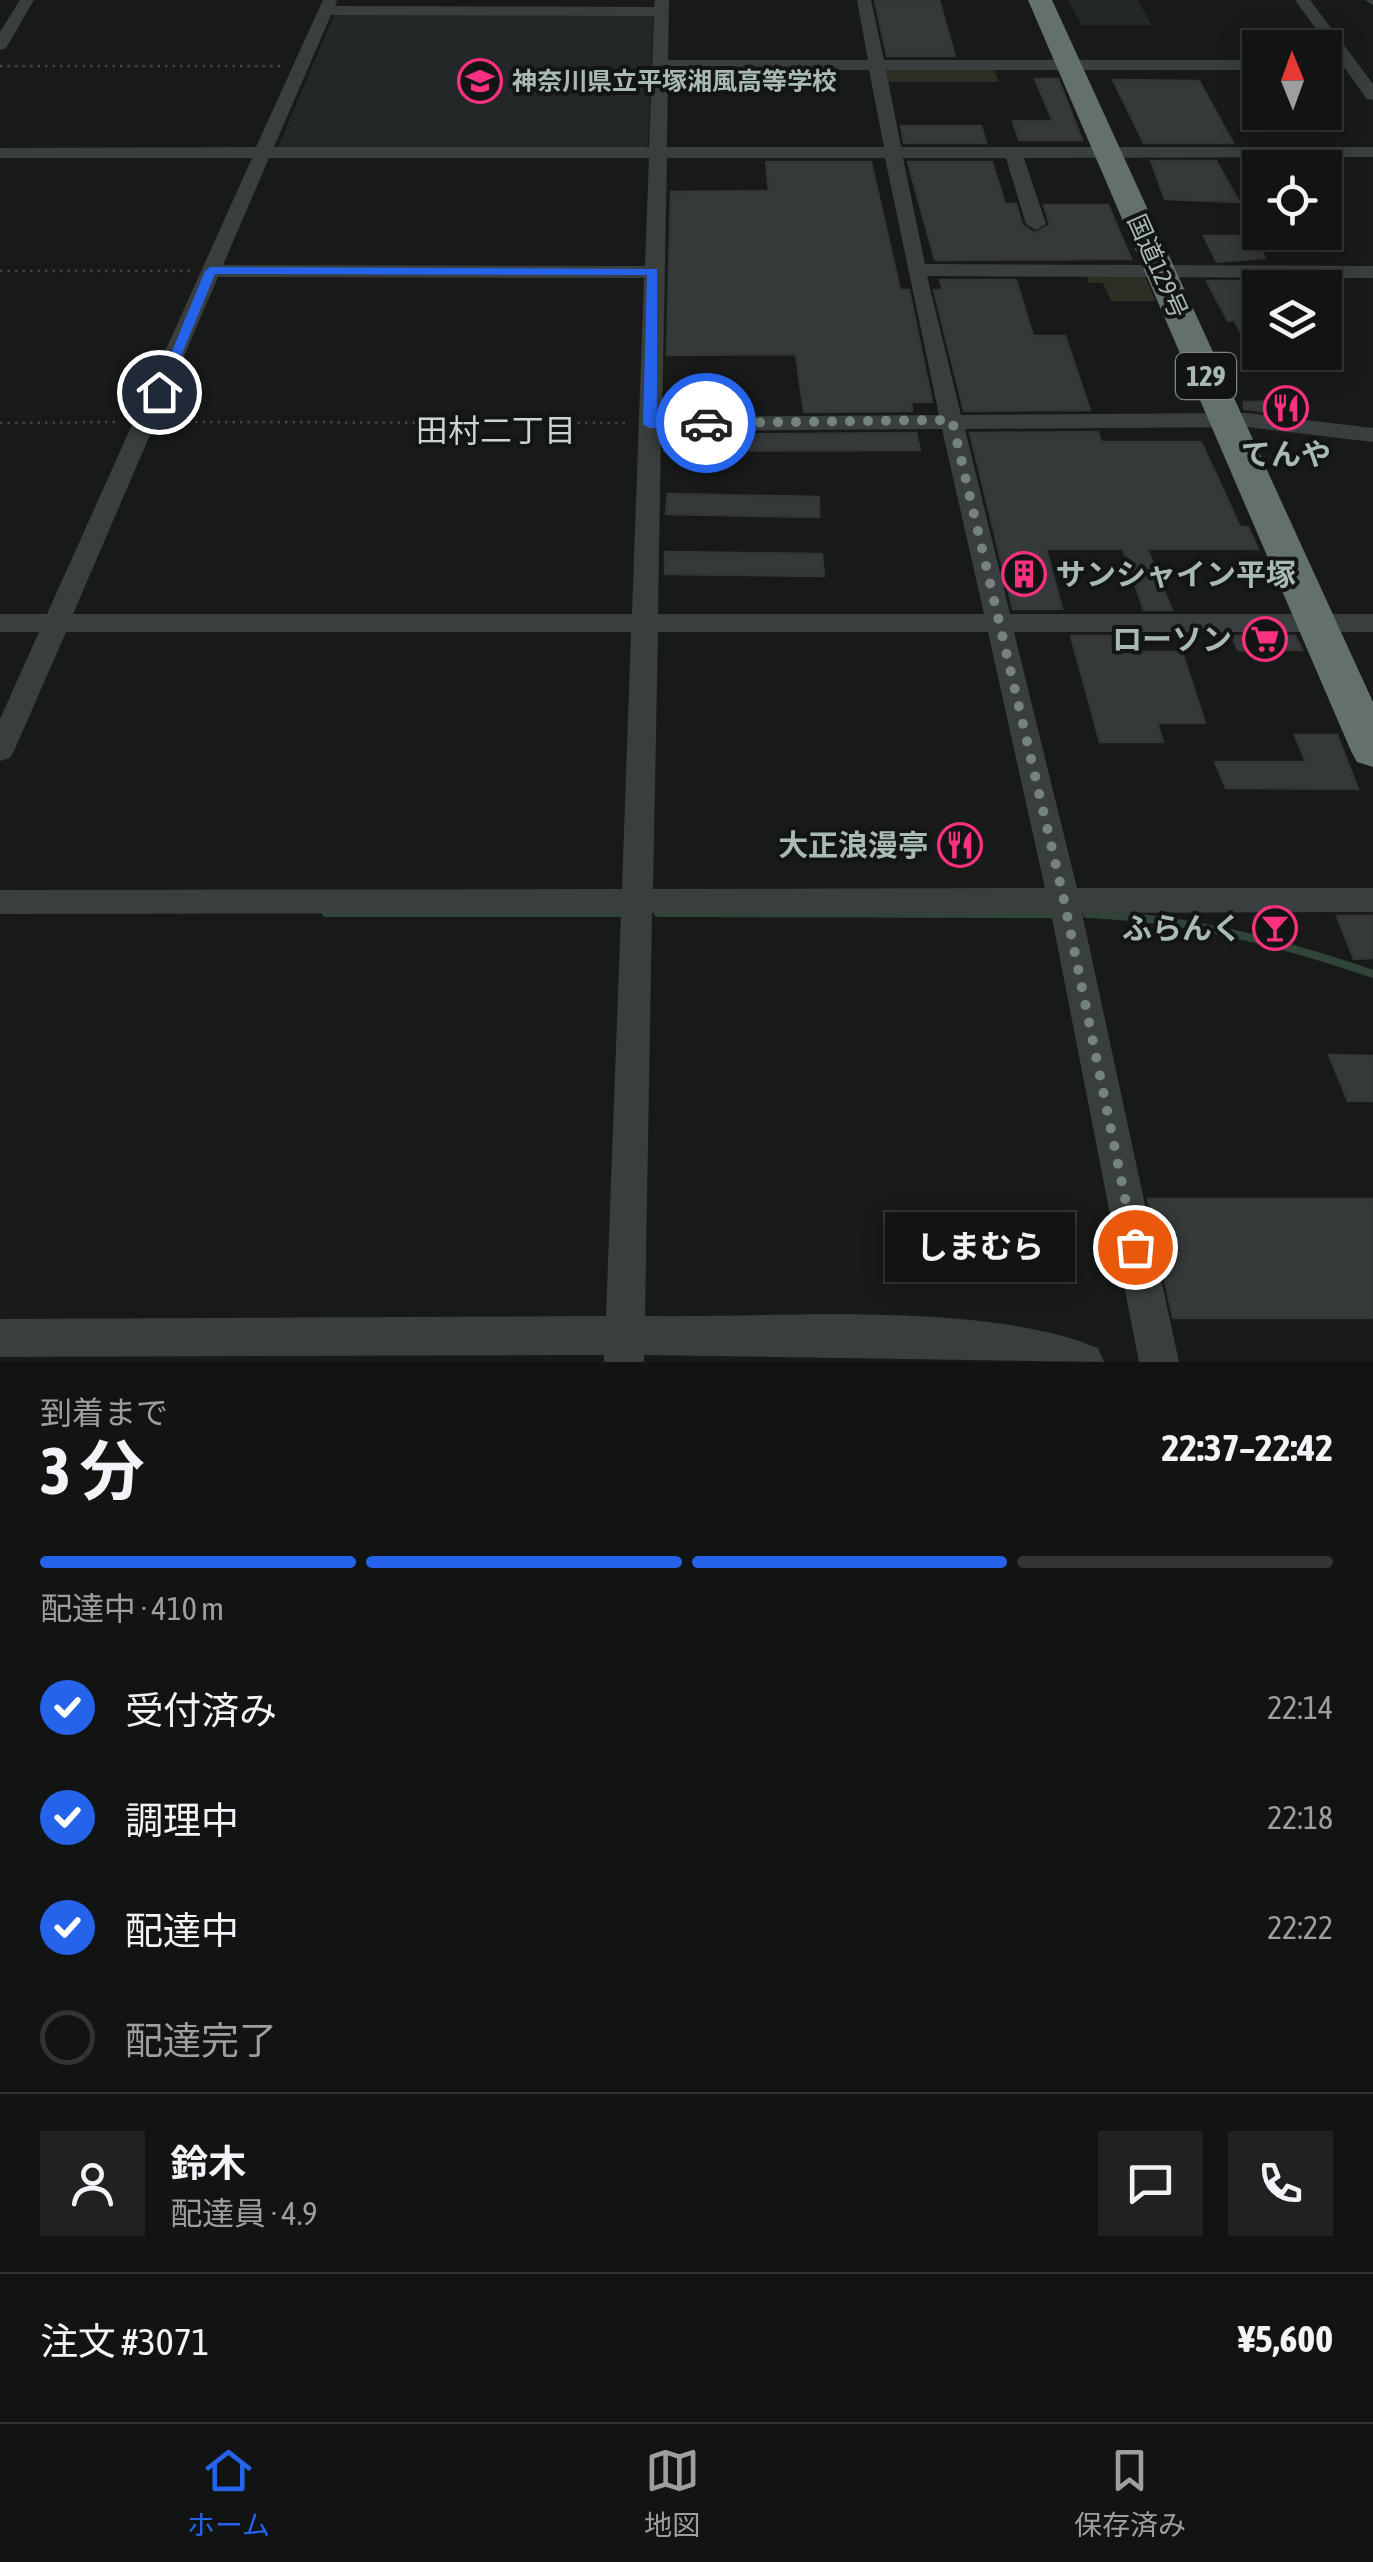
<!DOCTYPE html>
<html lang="ja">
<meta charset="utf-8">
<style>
body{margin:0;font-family:"Asap Condensed","Noto Sans JP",sans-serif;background:#1f2122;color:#f1f3f6;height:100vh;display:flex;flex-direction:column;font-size:38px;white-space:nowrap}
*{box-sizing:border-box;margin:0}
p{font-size:32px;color:#9c9ea0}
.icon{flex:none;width:55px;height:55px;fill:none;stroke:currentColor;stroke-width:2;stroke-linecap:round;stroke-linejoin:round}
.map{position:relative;height:1362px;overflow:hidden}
.sheet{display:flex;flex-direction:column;background:#121414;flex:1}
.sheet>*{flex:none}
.needle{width:65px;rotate:359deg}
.controls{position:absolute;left:1242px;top:30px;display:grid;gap:20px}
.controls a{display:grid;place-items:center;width:100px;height:100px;border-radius:0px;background:#121414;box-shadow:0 5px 25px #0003,0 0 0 2px #313334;font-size:50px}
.pin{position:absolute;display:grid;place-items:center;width:85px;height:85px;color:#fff;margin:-42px;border:5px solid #fff;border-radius:50%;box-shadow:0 2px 10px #0007}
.courier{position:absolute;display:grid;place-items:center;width:100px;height:100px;margin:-50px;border:8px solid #2563eb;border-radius:50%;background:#fff;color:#222;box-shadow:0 2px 12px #0007}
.bubble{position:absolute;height:70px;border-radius:0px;background:#121414;box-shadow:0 5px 25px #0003,0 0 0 2px #313334;font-size:32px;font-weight:700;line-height:70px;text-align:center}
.summary em{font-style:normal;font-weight:700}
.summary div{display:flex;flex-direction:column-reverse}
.summary{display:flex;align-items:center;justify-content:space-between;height:170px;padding:0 40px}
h1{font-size:65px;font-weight:700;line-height:75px}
.bar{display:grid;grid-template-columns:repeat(4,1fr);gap:15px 10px;align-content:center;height:120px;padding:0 40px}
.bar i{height:12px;border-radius:8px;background:#313334}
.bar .current{background:#2563eb}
.bar p{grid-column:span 4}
.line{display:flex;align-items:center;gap:25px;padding:0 40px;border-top:2px solid #313334}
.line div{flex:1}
.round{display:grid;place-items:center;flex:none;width:105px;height:105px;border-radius:0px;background:#1f2122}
ol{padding:0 40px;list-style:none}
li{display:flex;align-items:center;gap:30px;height:110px}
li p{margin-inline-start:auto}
li .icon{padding:10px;border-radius:50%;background:#2563eb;color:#fff;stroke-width:4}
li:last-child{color:#9c9ea0}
li i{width:55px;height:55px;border:5px solid #313334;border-radius:50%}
.dock{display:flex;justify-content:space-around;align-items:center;height:140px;border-top:2px solid #313334;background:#121414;font-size:28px;color:#9c9ea0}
.dock a{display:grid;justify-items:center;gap:5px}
.dock .current{color:#2563eb}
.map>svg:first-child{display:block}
.built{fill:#242727}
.green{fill:#2c2d23}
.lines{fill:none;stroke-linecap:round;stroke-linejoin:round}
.stream{stroke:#304438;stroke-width:8}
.building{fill:#353939;stroke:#323636;stroke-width:2.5}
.path{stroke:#3e4644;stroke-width:2.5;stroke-dasharray:2.5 5;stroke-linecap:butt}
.minor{fill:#383f3e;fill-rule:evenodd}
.highway{fill:#64706c;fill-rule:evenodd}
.route{fill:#2563eb}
.done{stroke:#76827e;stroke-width:10;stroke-dasharray:0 18}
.labels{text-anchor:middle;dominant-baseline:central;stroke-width:8;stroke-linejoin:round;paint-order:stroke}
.far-poi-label{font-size:25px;font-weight:bold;fill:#a9bab4;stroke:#131515;text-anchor:start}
.far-street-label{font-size:25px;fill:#a9bab4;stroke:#131515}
.shield{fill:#131515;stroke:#7c8884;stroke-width:2.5}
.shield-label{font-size:28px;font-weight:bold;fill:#a9bab4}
.poi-label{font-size:30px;font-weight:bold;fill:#a9bab4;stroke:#131515;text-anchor:end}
.neighbourhood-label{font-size:32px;fill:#cbd6d2;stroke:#131515}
</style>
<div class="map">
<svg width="1373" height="1362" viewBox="0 0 1373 1362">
<rect width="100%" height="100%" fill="#181a1a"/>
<!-- built -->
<g class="built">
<polygon points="1068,0 1137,0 1152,25 1082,25"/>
<polygon points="653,14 648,145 644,147 278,147 334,15"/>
</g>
<!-- green -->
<g class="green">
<polygon points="993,67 999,82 888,82 885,69"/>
<polygon points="1086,274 1144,274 1156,301 1111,301 1103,283 1089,283"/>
</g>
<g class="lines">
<!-- stream -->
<g class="stream">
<polyline points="326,913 622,913"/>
<polyline points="658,913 1055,914"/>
<path d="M 1087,914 C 1187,918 1279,942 1373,974"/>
</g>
</g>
<!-- building -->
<g class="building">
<polygon points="875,0 939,0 955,56 887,56"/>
<polygon points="1035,79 1058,79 1082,140 1019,140 1013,121 1053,121"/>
<polygon points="1113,80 1199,81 1233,143 1144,143"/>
<polygon points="901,126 981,126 986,143 904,143"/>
<polygon points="1151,161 1216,161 1239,202 1165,199"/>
<polygon points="766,162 871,162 900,290 909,290 932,402 911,402 912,411 804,412 796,354 667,355 671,192 769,191"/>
<polygon points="908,162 992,162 1005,204 1016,204 1022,225 1034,233 1050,225 1044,205 1108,205 1131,259 935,260"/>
<polygon points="1204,236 1253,236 1265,258 1217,262"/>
<polygon points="940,280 1016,280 1033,336 1065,336 1090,410 964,411 934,290 943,290"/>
<polygon points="1207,281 1250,281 1260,299 1260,364 1234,320 1228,321"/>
<polygon points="1299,401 1307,416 1244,409 1244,402"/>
<polygon points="1098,432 1101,442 1201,442 1240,527 1248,527 1258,549 1147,549 1172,610 1144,610 1123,549 1046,549 1062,609 1013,609 970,433"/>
<polygon points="916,433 920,450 664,451 665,435"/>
<polygon points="668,494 819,497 819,517 666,514"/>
<polygon points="665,552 822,554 824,576 665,574"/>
<polygon points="1071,636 1110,636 1115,652 1182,652 1205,723 1157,723 1163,742 1100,742"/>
<polygon points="1232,636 1295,636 1302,650 1238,650"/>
<polygon points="1295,735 1337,735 1358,789 1226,788 1215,762 1306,762"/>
<polygon points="1337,916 1373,916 1373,958 1354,959"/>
<polygon points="1329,1055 1373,1056 1373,1101 1348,1101"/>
<polygon points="1148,1199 1373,1199 1373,1318 1173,1318"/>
</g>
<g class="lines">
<!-- path -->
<g class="path">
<polyline points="0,66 280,66"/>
<polyline points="0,271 190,271"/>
<polyline points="165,422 630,423"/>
<polyline points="0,423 120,422"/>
</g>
<!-- minor -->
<g class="minor">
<polygon points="20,0 34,0 6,48 0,50 0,32"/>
<path d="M 323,0 L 337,0 L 335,6 L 654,7 L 655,0 L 669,0 L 668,60 L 868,60 L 857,0 L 871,0 L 884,60 L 1260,60 L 1260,70 L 886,70 L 901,147 L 1373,147 L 1373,157 L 1024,158 L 1046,224 L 1036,230 L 1026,224 L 1006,158 L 903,158 L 925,264 L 1373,266 L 1373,278 L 927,276 L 961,415 L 1247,413 L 1373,428 L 1373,442 L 1247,427 L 965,429 L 1010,614 L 1373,614 L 1373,632 L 1014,632 L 1077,888 L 1373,888 L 1373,912 L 1082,913 L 1179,1362 L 1139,1362 L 1051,913 L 652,913 L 645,1316 C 773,1318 982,1300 1098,1348 L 1104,1362 L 644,1355 L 644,1362 L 604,1362 L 604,1355 L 553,1355 L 0,1357 L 0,1319 L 606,1316 L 621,913 L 0,914 L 0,890 L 622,889 L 631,632 L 66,632 L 14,751 L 10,758 L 0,761 L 0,719 L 39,632 L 0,632 L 0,614 L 47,614 L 252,158 L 0,158 L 0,148 L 256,147 ZM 331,15 L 654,16 L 649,147 L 274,147 ZM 668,70 L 869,70 L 884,147 L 667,147 ZM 269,158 L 649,158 L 645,266 L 223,265 ZM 667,158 L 885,158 L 939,415 L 662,417 ZM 218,277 L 644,278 L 632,614 L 73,614 ZM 942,429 L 984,614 L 658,614 L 661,431 ZM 658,632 L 988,632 L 1045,888 L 653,889 Z"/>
<polygon points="1295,0 1310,0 1373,84 1373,100 1367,99"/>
<polygon points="1365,0 1373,0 1373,5"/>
</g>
<!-- highway -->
<polygon class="highway" points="1028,0 1052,0 1373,702 1373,767 1357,762 1351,751"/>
</g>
<!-- route -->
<polygon class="route" points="210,267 657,269 657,419 706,419 713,423 706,427 650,428 643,424 647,275 215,274 166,392 154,395 205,271"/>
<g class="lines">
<!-- done -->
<polyline class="done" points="706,423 952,420 1064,900 1135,1247"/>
</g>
<!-- icons -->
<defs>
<g id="school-ring" transform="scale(2.25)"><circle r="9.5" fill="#131515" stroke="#f9317f" stroke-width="1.5"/><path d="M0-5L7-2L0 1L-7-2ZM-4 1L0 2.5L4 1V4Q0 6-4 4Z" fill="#f9317f"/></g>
<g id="restaurant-ring" transform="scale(2.25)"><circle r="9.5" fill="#131515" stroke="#f9317f" stroke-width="1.5"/><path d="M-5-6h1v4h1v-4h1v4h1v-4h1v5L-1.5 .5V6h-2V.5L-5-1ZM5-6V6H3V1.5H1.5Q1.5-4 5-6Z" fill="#f9317f"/></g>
<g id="building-ring" transform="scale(2.25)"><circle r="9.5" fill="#131515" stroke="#f9317f" stroke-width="1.5"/><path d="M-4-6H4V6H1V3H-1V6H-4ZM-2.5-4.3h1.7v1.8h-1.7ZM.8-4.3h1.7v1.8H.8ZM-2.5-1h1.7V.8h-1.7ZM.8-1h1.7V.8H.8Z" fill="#f9317f"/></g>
<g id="supermarket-ring" transform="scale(2.25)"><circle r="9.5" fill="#131515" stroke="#f9317f" stroke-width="1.5"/><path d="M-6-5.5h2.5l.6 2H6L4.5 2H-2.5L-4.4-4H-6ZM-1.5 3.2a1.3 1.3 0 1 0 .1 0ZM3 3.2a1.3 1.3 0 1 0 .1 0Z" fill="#f9317f"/></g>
<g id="bar-ring" transform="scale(2.25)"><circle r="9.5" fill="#131515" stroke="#f9317f" stroke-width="1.5"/><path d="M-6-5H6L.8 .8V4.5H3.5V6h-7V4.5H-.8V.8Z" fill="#f9317f"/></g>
</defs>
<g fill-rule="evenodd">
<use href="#school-ring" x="480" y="81"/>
<use href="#restaurant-ring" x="1286" y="408"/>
<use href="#building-ring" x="1024" y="574"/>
<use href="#supermarket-ring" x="1265" y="639"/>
<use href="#restaurant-ring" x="960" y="845"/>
<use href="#bar-ring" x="1275" y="928"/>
</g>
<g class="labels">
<!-- far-poi labels -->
<g class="far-poi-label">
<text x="512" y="81">神奈川県立平塚湘風高等学校</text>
</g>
<!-- far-street labels -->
<g class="far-street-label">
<text transform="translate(1158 266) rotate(66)">国道129号</text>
</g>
<!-- shield labels -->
<rect class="shield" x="1176" y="353" width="60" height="46" rx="8"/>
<g class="shield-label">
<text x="1206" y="376">129</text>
</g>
<!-- poi labels -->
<g class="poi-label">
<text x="1286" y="454" text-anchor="middle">てんや</text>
<text x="1056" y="574" text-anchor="start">サンシャイン平塚</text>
<text x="1232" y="639">ローソン</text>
<text x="928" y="845">大正浪漫亭</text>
<text x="1242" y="928">ふらんく</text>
</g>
<!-- neighbourhood labels -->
<g class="neighbourhood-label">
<text x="496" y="430">田村二丁目</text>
</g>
</g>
</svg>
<div class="controls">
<a><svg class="needle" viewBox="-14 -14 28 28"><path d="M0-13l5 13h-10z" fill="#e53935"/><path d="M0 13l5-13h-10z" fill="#9c9ea0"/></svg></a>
<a><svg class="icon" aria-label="locate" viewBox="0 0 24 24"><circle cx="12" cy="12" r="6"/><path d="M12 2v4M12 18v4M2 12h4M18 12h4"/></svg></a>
<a><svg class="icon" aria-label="layers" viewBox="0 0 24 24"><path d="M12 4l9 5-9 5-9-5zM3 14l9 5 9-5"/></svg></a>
</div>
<div class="pin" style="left:1135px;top:1247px;background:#ea580c"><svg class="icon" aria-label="bag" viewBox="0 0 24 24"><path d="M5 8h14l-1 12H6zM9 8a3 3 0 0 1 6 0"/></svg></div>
<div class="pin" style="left:159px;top:392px;background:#1f2937"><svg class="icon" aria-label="home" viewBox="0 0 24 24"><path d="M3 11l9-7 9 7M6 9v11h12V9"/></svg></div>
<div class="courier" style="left:706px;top:423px"><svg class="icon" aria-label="car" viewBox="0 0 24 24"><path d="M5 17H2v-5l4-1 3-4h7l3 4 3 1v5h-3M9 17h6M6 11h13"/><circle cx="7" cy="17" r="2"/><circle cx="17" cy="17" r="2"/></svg></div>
<div class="bubble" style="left:885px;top:1212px;width:190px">しまむら</div>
</div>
<section class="sheet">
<div class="summary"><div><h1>3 分</h1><p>到着まで</p></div><em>22:37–22:42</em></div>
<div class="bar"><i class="current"></i><i class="current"></i><i class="current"></i><i></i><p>配達中 · 410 m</p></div>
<ol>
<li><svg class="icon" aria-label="check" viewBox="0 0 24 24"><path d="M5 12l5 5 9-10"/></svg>受付済み<p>22:14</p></li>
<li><svg class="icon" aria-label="check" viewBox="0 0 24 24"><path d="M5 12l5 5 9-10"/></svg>調理中<p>22:18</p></li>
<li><svg class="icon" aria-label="check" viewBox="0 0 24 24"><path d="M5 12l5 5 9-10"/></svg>配達中<p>22:22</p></li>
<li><i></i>配達完了</li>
</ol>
<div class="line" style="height:180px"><a class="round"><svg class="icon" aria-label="person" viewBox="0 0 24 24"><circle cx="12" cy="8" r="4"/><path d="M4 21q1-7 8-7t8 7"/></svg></a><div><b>鈴木</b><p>配達員 · 4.9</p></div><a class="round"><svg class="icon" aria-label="chat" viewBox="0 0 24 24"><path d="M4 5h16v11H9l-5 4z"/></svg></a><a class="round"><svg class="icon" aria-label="phone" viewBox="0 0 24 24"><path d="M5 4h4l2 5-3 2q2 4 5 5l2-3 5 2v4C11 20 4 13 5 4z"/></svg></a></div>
<div class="line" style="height:130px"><div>注文 #3071</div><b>¥5,600</b></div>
</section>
<nav class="dock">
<a class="current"><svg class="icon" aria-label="home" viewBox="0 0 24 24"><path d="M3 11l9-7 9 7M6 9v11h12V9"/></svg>ホーム</a>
<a><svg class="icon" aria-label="map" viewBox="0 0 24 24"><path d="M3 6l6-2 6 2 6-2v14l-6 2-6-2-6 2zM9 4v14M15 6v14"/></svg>地図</a>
<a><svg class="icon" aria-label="saved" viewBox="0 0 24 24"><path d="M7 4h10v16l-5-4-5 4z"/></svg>保存済み</a>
</nav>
